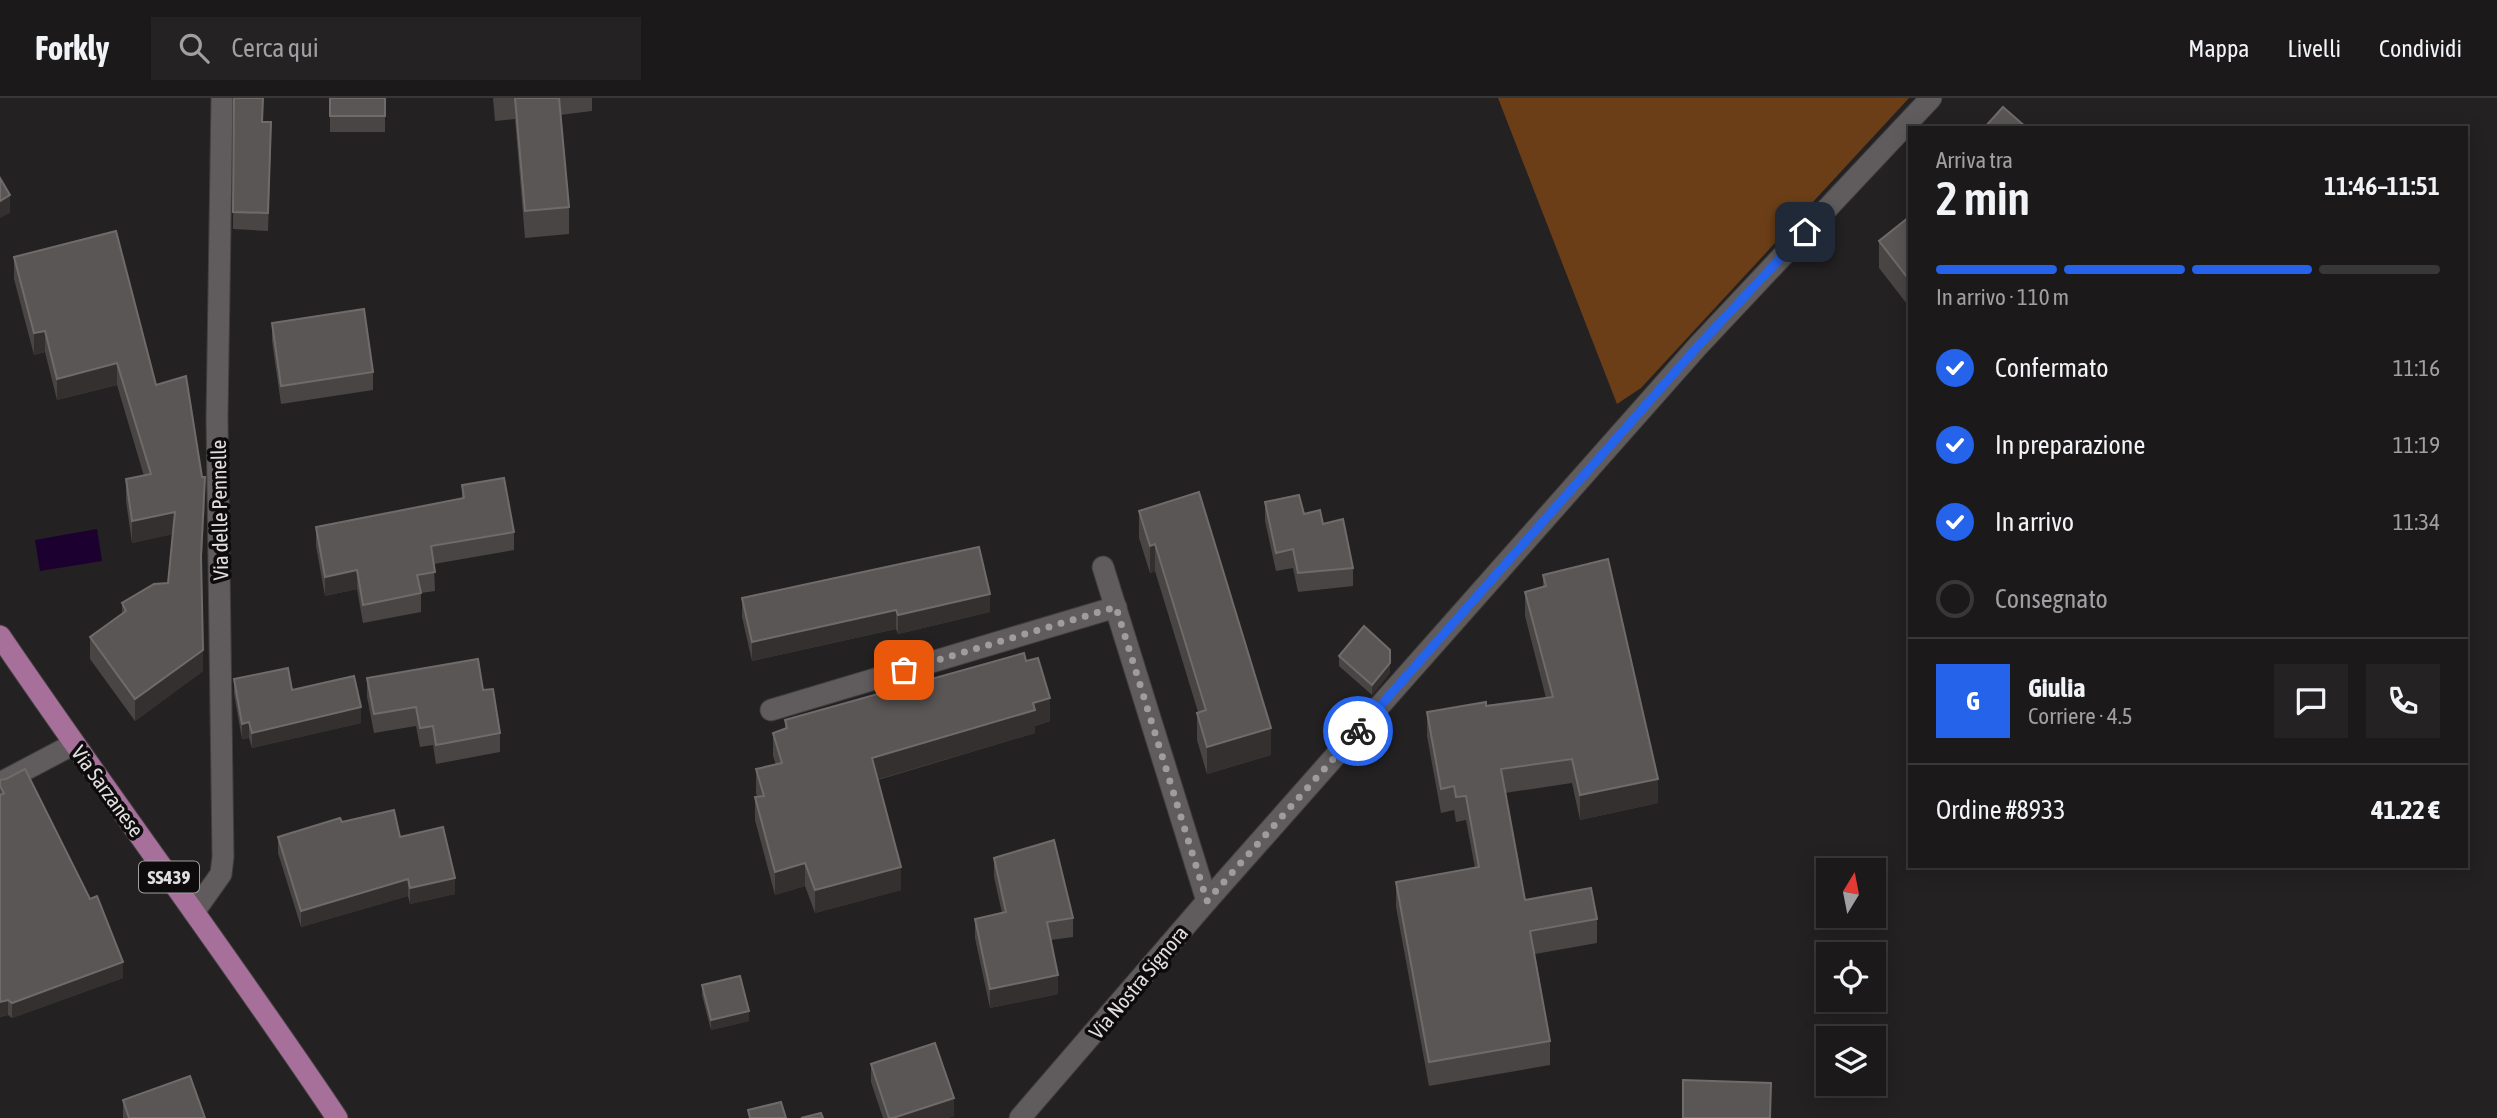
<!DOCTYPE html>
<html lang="it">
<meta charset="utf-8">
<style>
body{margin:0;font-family:"Asap Condensed",sans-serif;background:#242223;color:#f1f3f6;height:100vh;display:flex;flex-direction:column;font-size:26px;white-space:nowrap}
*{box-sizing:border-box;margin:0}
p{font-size:23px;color:#a0a0a2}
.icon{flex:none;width:38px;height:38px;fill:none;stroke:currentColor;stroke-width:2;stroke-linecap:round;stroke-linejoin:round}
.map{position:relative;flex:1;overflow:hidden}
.panel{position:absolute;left:1908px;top:28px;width:560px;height:742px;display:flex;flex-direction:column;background:#1b191a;border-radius:0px;box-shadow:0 4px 18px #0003,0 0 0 2px #393839}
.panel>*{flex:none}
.needle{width:46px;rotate:10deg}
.buttons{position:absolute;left:1816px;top:760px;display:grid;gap:14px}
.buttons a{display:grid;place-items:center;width:70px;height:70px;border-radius:0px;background:#1b191a;box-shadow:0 4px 18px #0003,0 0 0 2px #393839;font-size:35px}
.pin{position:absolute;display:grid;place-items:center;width:60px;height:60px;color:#fff;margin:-30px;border-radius:14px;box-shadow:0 4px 10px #0006}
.courier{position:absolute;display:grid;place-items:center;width:70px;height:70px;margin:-35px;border:5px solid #2563eb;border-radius:50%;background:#fff;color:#222;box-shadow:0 2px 9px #0007}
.overview em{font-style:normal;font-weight:600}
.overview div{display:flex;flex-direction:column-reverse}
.overview{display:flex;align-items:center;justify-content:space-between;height:119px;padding:0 28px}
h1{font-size:46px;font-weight:600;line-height:52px}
.bar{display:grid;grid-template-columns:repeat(4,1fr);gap:10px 7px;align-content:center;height:84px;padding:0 28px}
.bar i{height:9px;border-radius:5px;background:#393839}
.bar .on{background:#2563eb}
.bar p{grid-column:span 4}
.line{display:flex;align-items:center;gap:18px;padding:0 28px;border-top:2px solid #393839}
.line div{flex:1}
.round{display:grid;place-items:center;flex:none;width:74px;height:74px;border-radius:0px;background:#242223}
ol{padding:0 28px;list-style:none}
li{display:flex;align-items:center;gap:21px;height:77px}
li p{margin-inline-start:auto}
li .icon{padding:7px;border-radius:50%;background:#2563eb;color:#fff;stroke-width:4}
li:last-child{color:#a0a0a2}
li i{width:38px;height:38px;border:4px solid #393839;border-radius:50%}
header{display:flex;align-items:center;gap:42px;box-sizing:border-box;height:98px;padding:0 35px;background:#1b191a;border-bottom:2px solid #393839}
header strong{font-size:33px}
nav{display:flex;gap:38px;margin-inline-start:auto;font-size:24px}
.search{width:490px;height:63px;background:#242223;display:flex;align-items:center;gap:18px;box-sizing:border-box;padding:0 24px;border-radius:0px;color:#a0a0a2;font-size:26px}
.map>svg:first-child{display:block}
.green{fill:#6b3e17}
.water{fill:#1c0030}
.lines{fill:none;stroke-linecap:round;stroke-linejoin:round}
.minor-casing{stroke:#413e3e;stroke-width:23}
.major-casing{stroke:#413e3e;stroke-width:23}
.minor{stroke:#605c5d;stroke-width:21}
.major{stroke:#a6709a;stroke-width:21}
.wall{fill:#494545}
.shaded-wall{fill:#343030}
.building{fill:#5a5655;stroke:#6f6b6b;stroke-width:2}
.done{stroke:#9f9c9d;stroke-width:7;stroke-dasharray:0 12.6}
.route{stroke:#2563eb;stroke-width:9}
.labels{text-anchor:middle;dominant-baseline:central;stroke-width:7;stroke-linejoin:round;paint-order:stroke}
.shield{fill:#0d0b0b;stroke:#a19f9f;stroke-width:2}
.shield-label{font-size:19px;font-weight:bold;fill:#e1dedf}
.street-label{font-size:21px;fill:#e1dedf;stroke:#0d0b0b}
</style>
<header>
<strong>Forkly</strong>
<div class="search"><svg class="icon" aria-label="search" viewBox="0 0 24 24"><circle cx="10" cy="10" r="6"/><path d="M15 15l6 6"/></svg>Cerca qui</div>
<nav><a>Mappa</a><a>Livelli</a><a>Condividi</a></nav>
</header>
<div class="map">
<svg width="2497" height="1020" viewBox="0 0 2497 1020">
<rect width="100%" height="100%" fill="#242122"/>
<!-- green -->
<polygon class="green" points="1498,0 1909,0 1641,290 1617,306"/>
<!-- water -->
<polygon class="water" points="97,431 102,463 40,473 35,442"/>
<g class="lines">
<!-- minor casing -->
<g class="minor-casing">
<g id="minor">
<polyline points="1103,469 1207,803"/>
<polyline points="771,612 1116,509"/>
<polyline points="0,685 74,646"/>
<polyline points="194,814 221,776 223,759 217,320 222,0"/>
<polyline points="1020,1020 1207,803 1698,248 1931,0"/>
</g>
</g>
<!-- major casing -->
<g class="major-casing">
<path id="major" d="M 0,538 C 110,700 228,857 337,1020"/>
</g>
<!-- minor -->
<use href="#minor" class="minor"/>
<!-- major -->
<use href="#major" class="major"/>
</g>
<!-- wall -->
<g class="wall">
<polygon points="234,0 263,24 271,42 268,133 233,131"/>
<rect x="330" y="0" width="55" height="34"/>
<polygon points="493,0 592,0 592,13 560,17 569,109 569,136 525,140 515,21 495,23"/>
<polygon points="1909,119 1909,204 1907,206 1879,170 1879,143"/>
<polygon points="14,159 156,287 205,401 201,473 203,573 135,623 90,561 90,539 122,515 122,505 168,485 172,436 132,445 126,403 126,381 144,378 117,287 57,302 45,254 34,257 14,181"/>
<polygon points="272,225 373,274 373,292 281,306 272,243"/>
<polygon points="462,387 514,434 514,452 434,466 435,493 421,495 421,514 363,525 357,491 325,498 316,448 316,429 462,400"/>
<polygon points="1265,404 1304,416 1323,426 1353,470 1353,488 1298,494 1293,470 1276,473 1265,423"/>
<polygon points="1139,413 1271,657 1207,676 1197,642 1197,615 1198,614 1155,473 1150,475 1139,440"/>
<polygon points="1543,477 1658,705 1580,722 1572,685 1505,695 1525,802 1597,821 1597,845 1535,856 1550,943 1550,967 1429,988 1396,809 1396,784 1475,770 1466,722 1456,724 1454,712 1441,715 1427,638 1427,614 1546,600 1525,518 1525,494 1543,489"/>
<polygon points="742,500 990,514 898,536 896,531 752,563 742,519"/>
<polygon points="1339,558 1390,575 1372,597 1339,568"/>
<polygon points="1026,563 1050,623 1035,628 1035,635 878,682 901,792 815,815 805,788 775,797 755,722 755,699 757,699 756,695 756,671 776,667 773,658 773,635 785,631 785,622"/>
<polygon points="367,580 483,592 500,635 500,654 436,666 433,647 420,649 416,628 374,635 367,599"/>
<polygon points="234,581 292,592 361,625 252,650 249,640 242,641 234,596"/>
<polygon points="0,682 123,880 12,920 8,917 0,919"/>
<polygon points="342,724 400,739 455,796 410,806 408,798 301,829 278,755 278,739"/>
<polygon points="994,760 1073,820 1073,839 1051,842 1058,896 990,910 975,840 975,821 1002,815 994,779"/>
<polygon points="702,887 749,923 711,932 702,897"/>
<polygon points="871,966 954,1018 947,1020 883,1020 871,984"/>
<polygon points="123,1002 205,1020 123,1020"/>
</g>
<!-- shaded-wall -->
<g class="shaded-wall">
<polygon points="10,97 10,115 0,120 0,103"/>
<polygon points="1909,177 1909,204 1907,206 1907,179"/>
<polygon points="45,233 45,254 34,257 34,235"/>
<polygon points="117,265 117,287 57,302 57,281"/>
<polygon points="205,379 205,401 201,480 201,458"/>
<polygon points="175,414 175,436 132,445 132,423"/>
<polygon points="1155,446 1155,473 1150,475 1150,448"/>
<polygon points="357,472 357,491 325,498 325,479"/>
<polygon points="990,496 990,514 898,536 898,517"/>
<polygon points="896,512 896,531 752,563 752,544"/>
<polygon points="203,552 203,573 135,623 135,601"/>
<polygon points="1390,565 1390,575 1372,597 1372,587"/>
<polygon points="1050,600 1050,623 1035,628 1035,635 872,683 872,660"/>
<polygon points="361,609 361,625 252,650 252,635"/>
<polygon points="249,624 249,640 242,641 242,626"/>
<polygon points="1271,630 1271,657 1207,676 1207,649"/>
<polygon points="1658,681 1658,705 1580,722 1580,697"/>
<polygon points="805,765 805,788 775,797 775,774"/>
<polygon points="901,769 901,792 815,815 815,792"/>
<polygon points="455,780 455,796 410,806 410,790"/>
<polygon points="408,781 408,798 301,829 301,813"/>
<polygon points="123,864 123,880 12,920 12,905"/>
<polygon points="1058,877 1058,896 990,910 990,891"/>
<polygon points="8,902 8,917 0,919 0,904"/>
<polygon points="749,913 749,923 711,932 711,922"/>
<polygon points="954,1000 954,1018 947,1020 893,1020"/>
</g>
<!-- building -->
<g class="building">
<polygon points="234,0 263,0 262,24 271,24 268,115 233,114"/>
<rect x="330" y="0" width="55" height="18"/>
<polygon points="515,0 559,0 569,109 525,113"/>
<polygon points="2003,9 2027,30 1984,30"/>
<polygon points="0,80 10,97 0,103"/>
<polygon points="1909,119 1909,177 1907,179 1879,143"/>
<polygon points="116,133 156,287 186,278 202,379 205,379 201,458 203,552 135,601 90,539 126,513 122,505 154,486 168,485 175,414 132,423 126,381 151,376 117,265 57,281 45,233 34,235 14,159"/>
<polygon points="364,211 373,274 281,288 272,225"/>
<polygon points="504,380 514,434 431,448 435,474 417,477 421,495 363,507 357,472 325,479 316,429 464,400 462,387"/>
<polygon points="1199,394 1271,630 1207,649 1197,615 1206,612 1155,446 1150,448 1139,413"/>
<polygon points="1299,397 1304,416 1320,412 1323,426 1343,421 1353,470 1298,475 1293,451 1276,455 1265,404"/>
<polygon points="979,449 990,496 898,517 896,512 752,544 742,500"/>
<polygon points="1608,461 1658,681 1580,697 1572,661 1501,671 1525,802 1591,790 1597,821 1530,833 1550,943 1429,964 1396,784 1479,769 1466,698 1456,699 1454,688 1441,691 1427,614 1486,604 1486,608 1553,599 1525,494 1546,488 1543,477"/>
<polygon points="1364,528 1390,552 1390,565 1372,587 1339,558"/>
<polygon points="1024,555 1026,563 1038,560 1050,600 1033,605 1035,612 872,660 901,769 815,792 805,765 775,774 755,699 764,698 756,671 782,665 773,635 787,630 785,622"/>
<polygon points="478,561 483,592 493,591 500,635 436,647 433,628 420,630 416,609 374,616 367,580"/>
<polygon points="288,570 292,592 354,578 361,609 252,635 249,624 242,626 234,581"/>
<polygon points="25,671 90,801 97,798 123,864 12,905 8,902 0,904 0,697 4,695 0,688 0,682 6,681"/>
<polygon points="394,712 400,739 443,729 455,780 410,790 408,781 301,813 278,739 340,720 342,724"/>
<polygon points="1054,742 1073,820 1047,824 1058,877 990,891 975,821 1006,814 994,760"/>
<polygon points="740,878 749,913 711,922 702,887"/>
<polygon points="935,945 954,1000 893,1020 889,1020 871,966"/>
<polygon points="190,978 205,1020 129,1020 123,1002"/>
<polygon points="1683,982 1771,985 1770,1020 1683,1020"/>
<polygon points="781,1004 786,1020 750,1020 748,1012"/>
<polygon points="821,1015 823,1020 801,1020"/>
</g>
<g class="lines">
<!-- done -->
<polyline class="done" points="904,572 1116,509 1207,803 1358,633"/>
<!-- route -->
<polyline class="route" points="1358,633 1698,248 1805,134"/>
</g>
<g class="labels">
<!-- shield labels -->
<rect class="shield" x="139" y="763.5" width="60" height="31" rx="5"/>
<g class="shield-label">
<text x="169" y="779">SS439</text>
</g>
<!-- street labels -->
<g class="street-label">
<text transform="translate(219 412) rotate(-91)">Via delle Pennelle</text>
<text transform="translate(108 693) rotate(54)">Via Sarzanese</text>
<text transform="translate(1138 884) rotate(-50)">Via Nostra Signora</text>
</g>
</g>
</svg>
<div class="buttons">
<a><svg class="needle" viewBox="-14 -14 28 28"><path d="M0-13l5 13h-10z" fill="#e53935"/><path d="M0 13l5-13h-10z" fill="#a0a0a2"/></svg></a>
<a><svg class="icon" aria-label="locate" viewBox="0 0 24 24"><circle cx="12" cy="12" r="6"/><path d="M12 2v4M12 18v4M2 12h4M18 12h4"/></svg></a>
<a><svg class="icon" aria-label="layers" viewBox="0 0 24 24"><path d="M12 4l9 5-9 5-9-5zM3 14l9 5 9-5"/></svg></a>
</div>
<div class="pin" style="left:904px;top:572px;background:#ea580c"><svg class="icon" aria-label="bag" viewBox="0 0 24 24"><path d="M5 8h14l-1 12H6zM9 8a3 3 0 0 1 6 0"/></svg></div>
<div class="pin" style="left:1805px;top:134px;background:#1f2937"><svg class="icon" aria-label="home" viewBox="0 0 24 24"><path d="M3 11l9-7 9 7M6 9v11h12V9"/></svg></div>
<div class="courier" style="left:1358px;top:633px"><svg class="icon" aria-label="bike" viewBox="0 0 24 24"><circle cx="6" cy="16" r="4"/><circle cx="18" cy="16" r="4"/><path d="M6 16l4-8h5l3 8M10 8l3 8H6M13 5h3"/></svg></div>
<section class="panel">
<div class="overview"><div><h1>2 min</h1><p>Arriva tra</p></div><em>11:46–11:51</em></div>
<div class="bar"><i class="on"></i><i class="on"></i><i class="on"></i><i></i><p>In arrivo · 110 m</p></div>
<ol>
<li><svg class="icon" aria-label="check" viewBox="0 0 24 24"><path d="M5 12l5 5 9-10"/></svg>Confermato<p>11:16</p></li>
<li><svg class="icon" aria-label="check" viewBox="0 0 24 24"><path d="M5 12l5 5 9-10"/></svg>In preparazione<p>11:19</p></li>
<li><svg class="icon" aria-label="check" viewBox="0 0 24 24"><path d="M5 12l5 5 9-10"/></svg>In arrivo<p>11:34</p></li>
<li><i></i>Consegnato</li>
</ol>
<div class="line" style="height:126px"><b class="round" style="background:#2563eb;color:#fff">G</b><div><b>Giulia</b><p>Corriere · 4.5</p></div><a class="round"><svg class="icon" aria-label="chat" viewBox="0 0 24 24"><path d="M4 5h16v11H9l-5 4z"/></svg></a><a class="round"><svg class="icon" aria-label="phone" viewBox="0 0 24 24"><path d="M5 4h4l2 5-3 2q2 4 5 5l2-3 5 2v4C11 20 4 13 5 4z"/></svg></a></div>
<div class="line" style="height:91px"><div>Ordine #8933</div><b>41.22 €</b></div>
</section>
</div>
